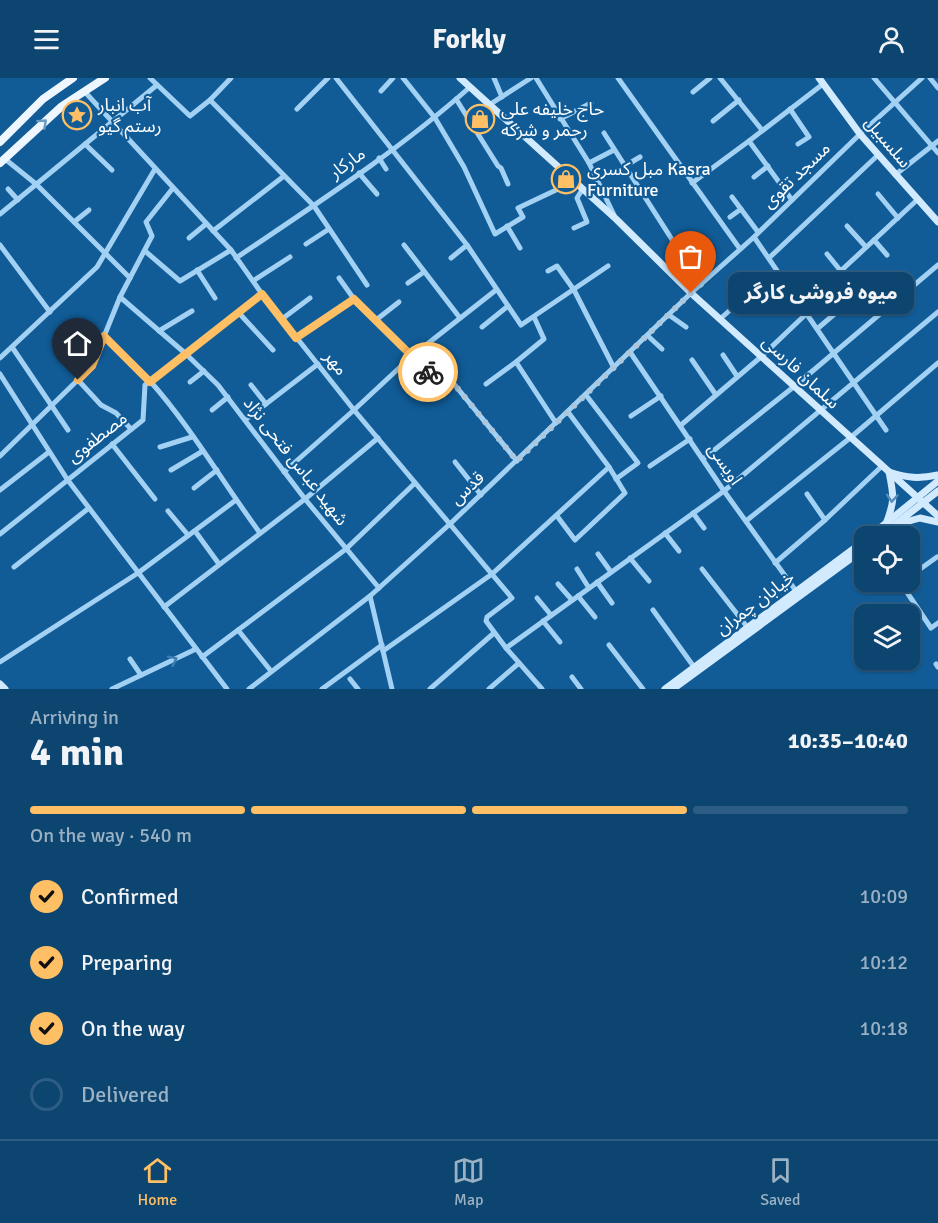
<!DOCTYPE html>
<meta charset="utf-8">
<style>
body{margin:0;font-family:Signika,"Noto Sans Arabic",sans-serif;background:#164c76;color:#f1f3f6;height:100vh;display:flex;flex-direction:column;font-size:22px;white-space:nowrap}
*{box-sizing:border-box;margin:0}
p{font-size:20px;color:#9ab1c3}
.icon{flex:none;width:33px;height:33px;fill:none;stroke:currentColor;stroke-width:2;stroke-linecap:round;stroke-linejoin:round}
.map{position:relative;height:611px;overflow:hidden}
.side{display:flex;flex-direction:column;background:#0d4571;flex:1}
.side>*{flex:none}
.tools{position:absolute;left:854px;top:448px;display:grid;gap:12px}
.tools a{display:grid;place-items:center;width:66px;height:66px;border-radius:12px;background:#0d4571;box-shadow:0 2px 4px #0004,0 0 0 2px #2d5d84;font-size:30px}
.pin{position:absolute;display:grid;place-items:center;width:51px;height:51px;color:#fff;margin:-62px -26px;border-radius:50% 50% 50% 0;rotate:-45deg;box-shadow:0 0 6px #0007}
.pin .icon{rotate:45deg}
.courier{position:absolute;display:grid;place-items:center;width:60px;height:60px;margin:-30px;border:4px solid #ffbf64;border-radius:50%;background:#fff;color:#222;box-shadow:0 2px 8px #0007}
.bubble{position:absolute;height:42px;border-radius:12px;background:#0d4571;box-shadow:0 2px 4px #0004,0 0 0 2px #2d5d84;font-size:20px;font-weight:700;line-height:42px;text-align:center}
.summary em{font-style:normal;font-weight:700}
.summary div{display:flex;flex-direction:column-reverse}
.summary{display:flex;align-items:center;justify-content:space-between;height:102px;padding:0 30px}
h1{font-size:39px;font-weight:700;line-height:45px}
.bar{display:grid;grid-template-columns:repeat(4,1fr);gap:9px 6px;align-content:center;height:72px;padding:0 30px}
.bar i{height:8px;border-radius:4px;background:#2d5d84}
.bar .selected{background:#ffbf64}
.bar p{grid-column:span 4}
ol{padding:0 30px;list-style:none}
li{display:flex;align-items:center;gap:18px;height:66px}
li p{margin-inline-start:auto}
li .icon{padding:6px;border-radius:50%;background:#ffbf64;color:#111;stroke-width:4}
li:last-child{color:#9ab1c3}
li i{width:33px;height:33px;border:3px solid #2d5d84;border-radius:50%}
header{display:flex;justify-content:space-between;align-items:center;height:78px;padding:0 30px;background:#0d4571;font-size:27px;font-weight:700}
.dock{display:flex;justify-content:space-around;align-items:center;height:84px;border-top:2px solid #2d5d84;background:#0d4571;font-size:16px;color:#9ab1c3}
.dock a{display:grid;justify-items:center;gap:3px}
.dock .selected{color:#ffbf64}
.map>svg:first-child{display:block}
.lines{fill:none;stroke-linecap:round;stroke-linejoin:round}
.street{stroke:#a2d1f4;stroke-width:5}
.secondary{stroke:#d2eafd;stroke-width:7}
.primary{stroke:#eef7ff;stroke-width:8}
.oneway{stroke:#699ac1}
.oneway2{stroke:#558ebb}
.oneway3{stroke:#3c7fb3}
.done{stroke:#acc6db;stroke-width:6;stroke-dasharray:0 10.8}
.route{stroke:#ffbf64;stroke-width:8}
.labels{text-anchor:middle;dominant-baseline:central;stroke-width:4.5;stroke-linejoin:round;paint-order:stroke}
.poi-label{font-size:18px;fill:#fff;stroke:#115c97;text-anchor:start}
.street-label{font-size:18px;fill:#fff;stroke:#115c97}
</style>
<header><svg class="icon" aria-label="menu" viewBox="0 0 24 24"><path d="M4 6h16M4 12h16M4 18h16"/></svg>Forkly<svg class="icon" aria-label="person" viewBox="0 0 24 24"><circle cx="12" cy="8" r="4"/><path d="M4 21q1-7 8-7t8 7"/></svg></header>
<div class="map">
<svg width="938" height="611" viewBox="0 0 938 611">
<rect width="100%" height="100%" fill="#115c97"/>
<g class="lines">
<!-- street -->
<g class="street">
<polyline points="150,0 190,38 210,22 231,0"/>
<polyline points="336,0 467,167 521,247 608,188"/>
<polyline points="403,0 435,40 464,89 495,156 523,139 518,130 573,104"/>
<polyline points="494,0 502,19"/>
<polyline points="536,0 589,85 615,139"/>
<polyline points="618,0 740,171"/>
<polyline points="720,0 762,52"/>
<polyline points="874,0 938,75"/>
<polyline points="930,0 938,10"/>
<polyline points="84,13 231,172 262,216 354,332 512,520 487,539 486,543 506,570 542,611"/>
<polyline points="381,13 393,0"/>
<polyline points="693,14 710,0"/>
<polyline points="456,21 498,88 501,90 508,106"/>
<polyline points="210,22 314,128 367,207"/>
<polyline points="489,27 531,0"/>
<polyline points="297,31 328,0"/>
<polyline points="790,31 809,59 798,66"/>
<polyline points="560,41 591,25"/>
<polyline points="713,43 739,22"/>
<polyline points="604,55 701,207"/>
<polyline points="749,63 792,122"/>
<polyline points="85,66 112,92"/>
<polyline points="379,80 386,91"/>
<polyline points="5,81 36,106 130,200"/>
<polyline points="589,85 614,72"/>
<polyline points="625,88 640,79"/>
<polyline points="359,95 377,116"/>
<polyline points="895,97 938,63"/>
<polyline points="754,99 768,88"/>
<polyline points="692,105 749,63 823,6"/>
<polyline points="8,111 18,122"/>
<polyline points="878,116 898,140"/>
<polyline points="732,119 758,154"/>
<polyline points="0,136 157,7"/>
<polyline points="730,139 741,131"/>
<polyline points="74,144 89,132"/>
<polyline points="507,148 520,170"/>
<polyline points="847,148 866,169"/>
<polyline points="574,150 587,144 577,120 582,112"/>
<polyline points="213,153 284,98"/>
<polyline points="754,159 886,352"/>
<polyline points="189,160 206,146"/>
<polyline points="874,162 887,177"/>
<polyline points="306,166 329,151"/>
<polyline points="0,167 50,234"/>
<polyline points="404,167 460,240"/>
<polyline points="145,173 180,203 231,172"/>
<polyline points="827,176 840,192"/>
<path d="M 236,180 C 316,126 398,73 470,9"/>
<polyline points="451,180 467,167"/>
<polyline points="769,180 878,77"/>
<polyline points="197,192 215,220"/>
<polyline points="548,193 557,188 574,212 614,290"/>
<polyline points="339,200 354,221 435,302 445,295 517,383"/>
<polyline points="253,203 290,179"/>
<polyline points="408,205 424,194"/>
<polyline points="740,210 747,217"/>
<polyline points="120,219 186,276 218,307 305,421 379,510"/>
<polyline points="802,229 917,122"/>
<polyline points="238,234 273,272"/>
<polyline points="669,237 686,249"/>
<polyline points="282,241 310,220"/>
<polyline points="720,241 756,209"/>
<polyline points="376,242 399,224"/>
<polyline points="482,249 508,228"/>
<polyline points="817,251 872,204"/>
<polyline points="159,253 192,233"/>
<path d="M 104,258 C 119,273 136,287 150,303 C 191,349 223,405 260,455"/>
<polyline points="648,258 662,271"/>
<polyline points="296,260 354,221"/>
<polyline points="12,269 68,352"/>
<polyline points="630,274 724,413 796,513"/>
<polyline points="723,277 737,298"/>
<polyline points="0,280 97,189 155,91"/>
<polyline points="692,282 716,317"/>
<polyline points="516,284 556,345"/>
<polyline points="0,296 67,401 227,611"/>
<polyline points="78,302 101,327 116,335 131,351"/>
<polyline points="190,304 204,293"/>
<polyline points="486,306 516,284 544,261 534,239"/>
<polyline points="251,307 266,326"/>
<polyline points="586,317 638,385 616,401"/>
<polyline points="212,332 228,319"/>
<polyline points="631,338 661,318"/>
<polyline points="245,342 318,286"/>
<polyline points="681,347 762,278 806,236"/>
<polyline points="112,366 155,421"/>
<polyline points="160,369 192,359"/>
<polyline points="0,378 92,288 120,219 152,158 146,144 173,110"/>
<polyline points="703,381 796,307 938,187"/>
<polyline points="455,384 481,417"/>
<polyline points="650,388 690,361"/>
<polyline points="171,392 203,373"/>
<polyline points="284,394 354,332 412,278 496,212"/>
<polyline points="194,410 217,392"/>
<polyline points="0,412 49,374"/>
<polyline points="807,416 825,442"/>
<polyline points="168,433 188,457"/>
<polyline points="693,435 704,450"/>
<polyline points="557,438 575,462 625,415 609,389 568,334"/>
<polyline points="746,443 850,360 938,285"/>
<polyline points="195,453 219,486"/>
<polyline points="665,455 679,473"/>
<polyline points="0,456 143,342 145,307 262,216"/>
<polyline points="598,476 611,494"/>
<polyline points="630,480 649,503"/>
<polyline points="775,485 825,442 882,388"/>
<polyline points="14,489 89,430"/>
<polyline points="577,491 589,510"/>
<polyline points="702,491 748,550"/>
<polyline points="909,499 937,479"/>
<polyline points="597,504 612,525"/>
<polyline points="900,504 931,550 938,545"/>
<polyline points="558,506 572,522"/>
<polyline points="370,518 392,611"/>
<polyline points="578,518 595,539"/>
<polyline points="537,520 551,537"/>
<polyline points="164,529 305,421 378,360"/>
<polyline points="653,532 694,589"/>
<polyline points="543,543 560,564"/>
<polyline points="238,552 271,593"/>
<polyline points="609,567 643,611"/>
<polyline points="506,570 724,413 938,234"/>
<polyline points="383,573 492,496 609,389"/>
<polyline points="202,579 346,471 415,405"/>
<polyline points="130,581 141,597"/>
<polyline points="0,584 138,495 236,422"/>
<polyline points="936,586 938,589"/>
<polyline points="572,599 581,611"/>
<polyline points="350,601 358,611"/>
<polyline points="112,611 196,571"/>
<polyline points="249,611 370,518 451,445 691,215 754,159 860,56 922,0"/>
<polyline points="322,611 382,567"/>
<polyline points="430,611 494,555"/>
<polyline points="489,611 519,585"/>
</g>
<!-- secondary -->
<g class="secondary">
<polyline points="460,0 616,141 691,215 938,438"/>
<polyline points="819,0 860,56 938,144"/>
<polyline points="902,445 920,440 938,444"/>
<path d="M 886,446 C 895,422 894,419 889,394 C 907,400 919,401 938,397"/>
<polyline points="869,459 938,403"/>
<polyline points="879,459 938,413"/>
<polyline points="0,606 5,611"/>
<polyline points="665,611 864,463"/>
<polyline points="673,611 864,471"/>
</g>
<!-- primary -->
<g class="primary">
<polyline points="0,64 43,21 73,0"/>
<polyline points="0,85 62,28 105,0"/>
</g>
</g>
<!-- one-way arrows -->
<defs><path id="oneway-chevron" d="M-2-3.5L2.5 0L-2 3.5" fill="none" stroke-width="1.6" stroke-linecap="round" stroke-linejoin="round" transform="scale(1.5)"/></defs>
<use class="oneway" href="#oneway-chevron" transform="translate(43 45) rotate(-42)"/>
<use class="oneway2" href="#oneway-chevron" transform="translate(892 420) rotate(94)"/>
<use class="oneway3" href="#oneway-chevron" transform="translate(173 582) rotate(-26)"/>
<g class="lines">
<!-- done -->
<polyline class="done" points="428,294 435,302 445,295 517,383 691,215"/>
<!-- route -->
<polyline class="route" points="78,302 92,288 104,258 150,304 262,216 296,260 354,221 428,294"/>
</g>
<!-- icons -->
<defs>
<g id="sight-ring" transform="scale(1.5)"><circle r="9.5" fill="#115c97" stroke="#ffbf64" stroke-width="1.5"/><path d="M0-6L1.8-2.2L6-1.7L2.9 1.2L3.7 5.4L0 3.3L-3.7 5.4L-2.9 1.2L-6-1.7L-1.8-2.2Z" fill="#ffbf64"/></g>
<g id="shop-ring" transform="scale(1.5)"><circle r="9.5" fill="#115c97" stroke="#ffbf64" stroke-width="1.5"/><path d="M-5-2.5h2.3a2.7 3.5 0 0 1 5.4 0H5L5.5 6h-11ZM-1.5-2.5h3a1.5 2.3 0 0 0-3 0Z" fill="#ffbf64"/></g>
</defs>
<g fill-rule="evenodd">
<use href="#sight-ring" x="77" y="37"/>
<use href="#shop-ring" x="480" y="41"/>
<use href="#shop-ring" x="566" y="101"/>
</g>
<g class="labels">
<!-- poi labels -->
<g class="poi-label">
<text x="98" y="27">آب انبار<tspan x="98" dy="21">رستم گیو</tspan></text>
<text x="501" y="31">حاج خلیفه علی<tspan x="501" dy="21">رحمر و شرکه</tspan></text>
<text x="587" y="91">مبل کسری Kasra<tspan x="587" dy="21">Furniture</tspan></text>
</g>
<!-- street labels -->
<g class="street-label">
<text transform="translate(888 64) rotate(50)">سلسبیل</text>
<text transform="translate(347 85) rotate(-36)">مارکار</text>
<text transform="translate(796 97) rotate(-44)">مسجد تقوی</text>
<text transform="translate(336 285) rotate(52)">مهر</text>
<text transform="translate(801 294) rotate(43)">سلمان فارسی</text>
<text transform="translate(97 359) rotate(-38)">مصطفوی</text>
<text transform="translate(296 383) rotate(52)">شهید عباس فتحی نژاد</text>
<text transform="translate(725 386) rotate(56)">اویسی</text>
<text transform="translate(467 410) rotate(-43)">قدس</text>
<text transform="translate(755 525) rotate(-37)">خیابان چمران</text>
</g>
</g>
</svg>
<div class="tools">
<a><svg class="icon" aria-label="locate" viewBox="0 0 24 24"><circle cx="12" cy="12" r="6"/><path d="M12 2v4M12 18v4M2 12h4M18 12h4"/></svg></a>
<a><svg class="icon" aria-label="layers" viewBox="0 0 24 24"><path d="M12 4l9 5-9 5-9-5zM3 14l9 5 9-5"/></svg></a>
</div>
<div class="pin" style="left:691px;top:215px;background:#ea580c"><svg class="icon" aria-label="bag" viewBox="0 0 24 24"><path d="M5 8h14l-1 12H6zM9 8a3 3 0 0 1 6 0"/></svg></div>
<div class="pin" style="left:78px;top:302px;background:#1f2937"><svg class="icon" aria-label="home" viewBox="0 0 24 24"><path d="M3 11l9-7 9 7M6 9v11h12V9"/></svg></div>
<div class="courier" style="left:428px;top:294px"><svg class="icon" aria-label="bike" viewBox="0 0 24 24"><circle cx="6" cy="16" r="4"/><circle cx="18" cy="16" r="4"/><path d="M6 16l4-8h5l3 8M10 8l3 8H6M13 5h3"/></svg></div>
<div class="bubble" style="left:728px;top:194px;width:186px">میوه فروشی کارگر</div>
</div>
<section class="side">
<div class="summary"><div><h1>4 min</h1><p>Arriving in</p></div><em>10:35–10:40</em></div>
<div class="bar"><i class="selected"></i><i class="selected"></i><i class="selected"></i><i></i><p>On the way · 540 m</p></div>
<ol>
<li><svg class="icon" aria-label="check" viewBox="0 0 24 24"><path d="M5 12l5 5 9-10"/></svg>Confirmed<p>10:09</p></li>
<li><svg class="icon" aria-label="check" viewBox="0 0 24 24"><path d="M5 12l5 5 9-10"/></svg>Preparing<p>10:12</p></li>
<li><svg class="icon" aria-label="check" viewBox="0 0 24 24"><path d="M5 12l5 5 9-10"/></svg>On the way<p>10:18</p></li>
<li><i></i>Delivered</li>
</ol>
</section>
<nav class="dock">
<a class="selected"><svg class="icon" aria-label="home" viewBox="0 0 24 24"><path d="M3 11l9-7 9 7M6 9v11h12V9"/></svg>Home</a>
<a><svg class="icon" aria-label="map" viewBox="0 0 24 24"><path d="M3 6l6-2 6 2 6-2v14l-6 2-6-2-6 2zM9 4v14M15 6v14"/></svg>Map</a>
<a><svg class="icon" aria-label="saved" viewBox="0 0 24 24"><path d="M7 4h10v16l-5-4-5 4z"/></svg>Saved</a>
</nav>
